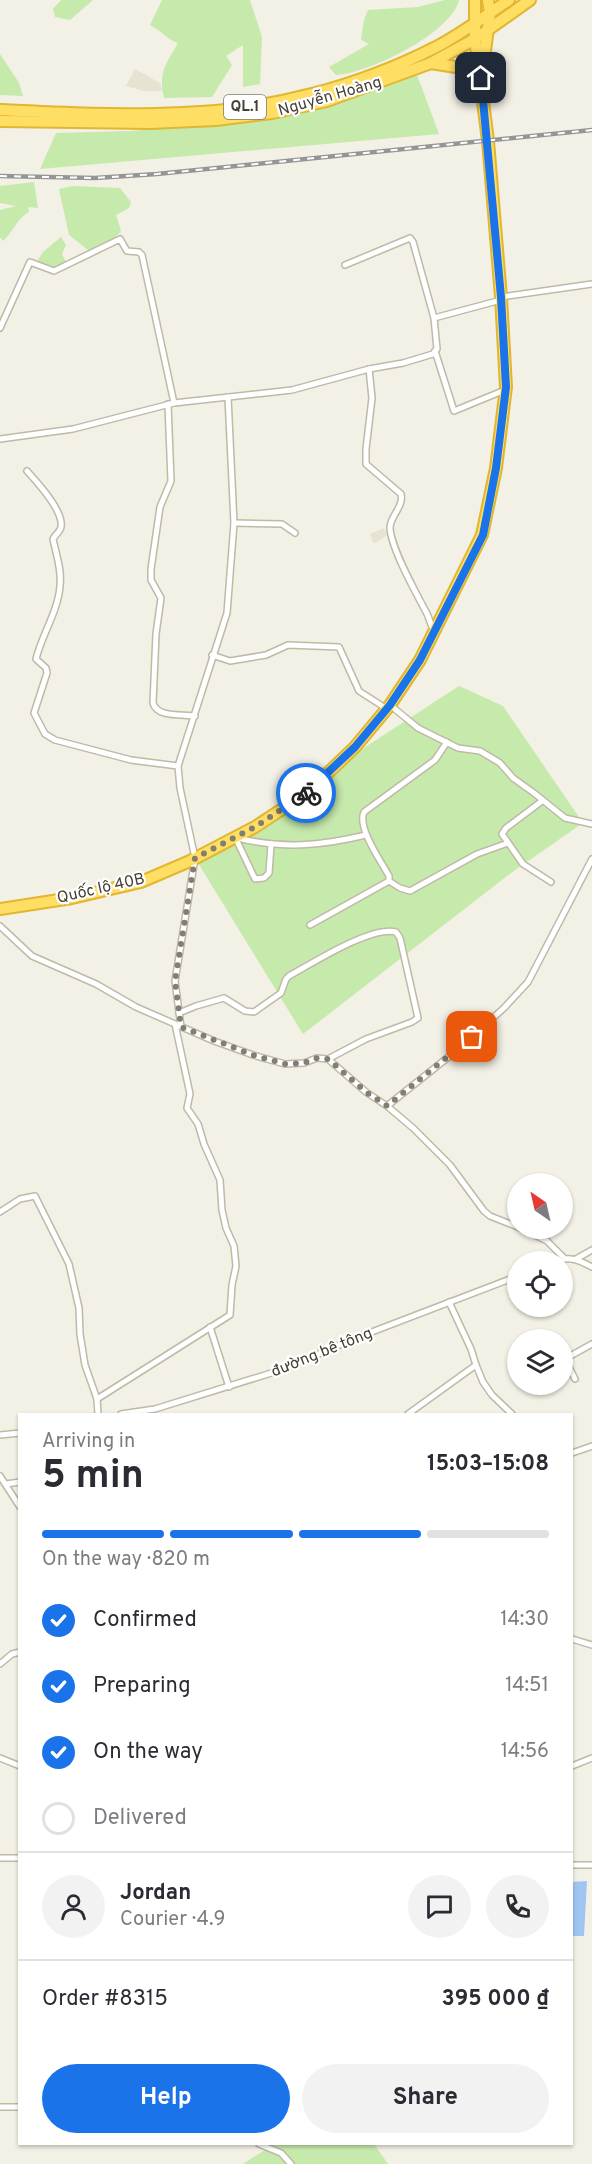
<!DOCTYPE html>
<meta charset="utf-8">
<style>
body{margin:0;font-family:Overpass,sans-serif;background:#f2f2f3;color:#2b2b33;height:100vh;display:flex;flex-direction:column;font-size:22px;white-space:nowrap}
*{box-sizing:border-box;margin:0}
p{font-size:20px;color:#7c7c81}
.icon{flex:none;width:33px;height:33px;fill:none;stroke:currentColor;stroke-width:2;stroke-linecap:round;stroke-linejoin:round}
.map{position:relative;flex:1;overflow:hidden}
.side{position:absolute;left:18px;top:1413px;width:555px;height:732px;display:flex;flex-direction:column;background:#fff;border-radius:0px;box-shadow:0 2px 4px #0004}
.side>*{flex:none}
.needle{width:39px;rotate:326deg}
.fabs{position:absolute;left:507px;top:1173px;display:grid;gap:12px}
.fabs a{display:grid;place-items:center;width:66px;height:66px;border-radius:50%;background:#fff;box-shadow:0 2px 4px #0004;font-size:30px}
.pin{position:absolute;display:grid;place-items:center;width:51px;height:51px;color:#fff;margin:-26px;border-radius:12px;box-shadow:0 3px 9px #0006}
.courier{position:absolute;display:grid;place-items:center;width:60px;height:60px;margin:-30px;border:4px solid #1a73e8;border-radius:50%;background:#fff;color:#222;box-shadow:0 2px 8px #0007}
.headline em{font-style:normal;font-weight:700}
.headline div{display:flex;flex-direction:column-reverse}
.headline{display:flex;align-items:center;justify-content:space-between;height:102px;padding:0 24px}
h1{font-size:39px;font-weight:700;line-height:45px}
.bar{display:grid;grid-template-columns:repeat(4,1fr);gap:9px 6px;align-content:center;height:72px;padding:0 24px}
.bar i{height:8px;border-radius:4px;background:#e1e1e2}
.bar .selected{background:#1a73e8}
.bar p{grid-column:span 4}
.line{display:flex;align-items:center;gap:15px;padding:0 24px;border-top:2px solid #e1e1e2}
.line div{flex:1}
.round{display:grid;place-items:center;flex:none;width:63px;height:63px;border-radius:32px;background:#f2f2f3}
ol{padding:0 24px;list-style:none}
li{display:flex;align-items:center;gap:18px;height:66px}
li p{margin-inline-start:auto}
li .icon{padding:6px;border-radius:50%;background:#1a73e8;color:#fff;stroke-width:4}
li:last-child{color:#7c7c81}
li i{width:33px;height:33px;border:3px solid #e1e1e2;border-radius:50%}
.action{display:flex;gap:12px;margin-top:auto;padding:12px 24px}
.action a{flex:1;height:69px;border-radius:36px;background:#1a73e8;color:#fff;font-size:24px;font-weight:700;line-height:69px;text-align:center}
.action a+a{background:#f2f2f3;color:#2b2b33}
.map>svg:first-child{display:block}
.residential{fill:#e7e3d3}
.green{fill:#c6e9ac}
.water{fill:#9fc6f2}
.lines{fill:none;stroke-linecap:round;stroke-linejoin:round}
.street-casing{stroke:#bfb9a7;stroke-width:8}
.highway-casing{stroke:#e1b631;stroke-width:14}
.street{stroke:#fff;stroke-width:5}
.highway{stroke:#ffde64;stroke-width:10}
.rail-casing{stroke:#959595;stroke-width:4.5}
.rail{stroke:#fff;stroke-width:2;stroke-dasharray:7;stroke-linecap:butt}
.done{stroke:#837e72;stroke-width:6;stroke-dasharray:0 10.8}
.route{stroke:#1a73e8;stroke-width:8}
.labels{text-anchor:middle;dominant-baseline:central;stroke-width:4.5;stroke-linejoin:round;paint-order:stroke}
.shield{fill:#fff;stroke:#7e7a71;stroke-width:1.5}
.shield-label{font-size:15px;font-weight:bold;fill:#464134}
.street-label{font-size:16px;fill:#464134;stroke:#fff}
</style>
<div class="map">
<svg width="592" height="2164" viewBox="0 0 592 2164">
<rect width="100%" height="100%" fill="#f3f0e5"/>
<!-- residential -->
<g class="residential">
<polygon points="135,69 160,83 163,91 144,91 126,86"/>
<polygon points="384,528 387,535 376,543 373,543 370,534"/>
</g>
<!-- green -->
<g class="green">
<polygon points="61,0 93,0 70,20 55,17 53,9"/>
<path d="M 162,0 L 250,0 L 262,37 L 260,84 L 243,87 L 243,45 L 226,56 L 232,65 L 212,97 L 164,98 C 158,72 166,64 178,43 C 168,40 160,30 150,25 Z"/>
<path d="M 445,0 L 459,0 C 452,33 367,74 336,75 L 329,67 L 369,44 L 361,40 L 364,20 L 368,10 L 418,7 Z"/>
<polygon points="0,54 19,83 23,96 0,95"/>
<polygon points="417,75 439,134 40,169 56,133 130,131 241,122 339,104"/>
<path d="M 34,182 L 38,208 L 28,207 L 29,212 C 16,219 14,231 3,241 L 0,237 L 0,210 L 16,206 L 0,203 L 0,186 Z"/>
<path d="M 73,186 L 120,188 L 131,202 L 129,208 L 116,215 L 121,231 C 116,239 105,244 98,251 L 88,250 L 69,235 L 59,189 Z"/>
<polygon points="61,237 66,245 62,254 66,262 58,270 41,265 38,260 43,252"/>
<polygon points="459,686 503,706 583,823 515,870 303,1034 195,858"/>
<polygon points="274,2144 374,2144 388,2164 243,2164"/>
</g>
<!-- water -->
<polygon class="water" points="587,1881 584,1936 572,1936 572,1882"/>
<g class="lines">
<!-- street casing -->
<g class="street-casing">
<g id="street">
<polyline points="345,265 410,238 413,242 434,318"/>
<polyline points="501,297 592,284"/>
<polyline points="0,328 30,262 54,271 120,239 127,251 139,252 142,255 174,403"/>
<polyline points="435,351 454,411 505,390"/>
<path d="M 369,369 L 372,398 L 366,449 L 366,464 L 401,494 C 404,507 390,516 390,528 C 391,548 415,591 425,610 C 429,616 430,624 434,631"/>
<path d="M 168,404 L 171,481 L 160,507 L 151,569 L 151,580 L 161,598 L 156,634 L 153,703 C 157,718 182,714 195,716"/>
<polyline points="0,439 73,429 174,403 292,390 369,369 403,363 433,354 437,349 434,318 501,300"/>
<path d="M 27,471 C 37,482 64,511 61,527 C 60,532 55,535 53,539 C 56,554 62,570 60,586 C 58,612 42,634 36,659 L 46,668 L 47,673 L 34,713 L 45,734 L 55,740 L 131,760 L 178,766"/>
<polyline points="234,523 282,524 295,533"/>
<polyline points="212,655 230,661 266,655 288,645 339,647 359,691 387,709"/>
<polyline points="390,705 418,728 458,748 480,751 500,763 513,778 534,793 565,818 592,824"/>
<polyline points="542,801 506,828 502,834 523,864 551,882"/>
<polyline points="235,837 255,879 264,878 269,873 271,844"/>
<path d="M 237,838 C 284,849 320,846 366,835"/>
<polyline points="389,881 400,888 410,891 477,854 508,843"/>
<path d="M 310,925 L 389,881 L 389,876 C 381,861 357,828 364,812 L 435,760 L 447,742"/>
<polyline points="0,926 32,956 96,984 136,1007 214,1041 253,1055 285,1064 304,1063 317,1058 328,1059 366,1092 387,1106 413,1128 450,1165 484,1211 490,1216 518,1227"/>
<path d="M 179,1013 L 196,1006 L 224,998 L 245,1011 L 254,1012 L 281,993 L 286,979 L 289,976 C 311,964 372,925 396,932 L 400,938 L 418,1018 L 412,1022 L 366,1039 L 328,1059"/>
<polyline points="181,1027 175,981 195,858 180,788 178,766 227,613 234,523 228,397"/>
<polyline points="387,1106 456,1051 504,1008 528,982 592,859"/>
<polyline points="0,1212 20,1199 35,1196 69,1264 79,1308 80,1334 85,1365 97,1399 98,1414"/>
<polyline points="520,1228 547,1241 564,1258"/>
<polyline points="576,1259 592,1250"/>
<path d="M 553,1262 C 569,1256 577,1259 592,1267"/>
<polyline points="210,1327 229,1387"/>
<polyline points="476,1365 483,1382 492,1395 512,1414"/>
<polyline points="575,1379 565,1359 592,1344"/>
<polyline points="97,1399 230,1315 232,1285 236,1266 234,1246 226,1228 222,1210 220,1180 204,1144 198,1124 187,1108 190,1094 175,1024"/>
<polyline points="121,1414 155,1409 281,1370 356,1338 518,1276"/>
<polyline points="408,1414 476,1365 471,1349 449,1302"/>
<polyline points="0,1435 20,1433"/>
<polyline points="572,1453 592,1446"/>
<polyline points="0,1476 20,1507"/>
<polyline points="6,1484 20,1482"/>
<polyline points="572,1639 592,1645"/>
<polyline points="0,1664 12,1654 20,1652"/>
<polyline points="0,1758 20,1766"/>
<polyline points="572,1766 592,1758"/>
<polyline points="0,1858 20,1858"/>
<polyline points="572,1865 592,1865"/>
<polyline points="0,2107 20,2107"/>
<polyline points="259,2144 281,2153 291,2164"/>
</g>
</g>
<!-- highway casing -->
<g class="highway-casing">
<g id="highway">
<polyline points="431,63 462,68 481,78"/>
<polyline points="483,66 490,13 488,0"/>
<path d="M 0,110 C 61,113 121,116 182,113 C 270,110 358,87 436,47 C 461,34 485,16 509,0"/>
<polyline points="0,121 150,123 216,120 272,113 327,101 431,63 475,39 530,0"/>
<polyline points="0,909 72,898 141,882 190,861 255,827 308,792 355,747 390,705 420,660 482,535 496,468 506,387 501,297 488,141 475,39 475,0"/>
</g>
</g>
<!-- street -->
<use href="#street" class="street"/>
<!-- highway -->
<use href="#highway" class="highway"/>
<!-- rail casing -->
<g class="rail-casing">
<polyline id="rail" points="0,176 95,178 157,174 592,130"/>
</g>
<!-- rail -->
<use href="#rail" class="rail"/>
</g>
<g class="lines">
<!-- done -->
<polyline class="done" points="306,793 255,827 195,858 175,981 181,1027 253,1055 285,1064 304,1063 317,1058 328,1059 366,1092 387,1106 472,1037"/>
<!-- route -->
<polyline class="route" points="306,793 355,747 390,705 420,660 483,535 496,468 506,387 501,297 481,78"/>
</g>
<g class="labels">
<!-- shield labels -->
<rect class="shield" x="224" y="95" width="42" height="24" rx="4.5"/>
<g class="shield-label">
<text x="245" y="107">QL.1</text>
</g>
<!-- street labels -->
<g class="street-label">
<text transform="translate(330 97) rotate(-16)">Nguyễn Hoàng</text>
<text transform="translate(101 889) rotate(-13)">Quốc lộ 40B</text>
<text transform="translate(322 1353) rotate(-22)">đường bê tông</text>
</g>
</g>
</svg>
<div class="fabs">
<a><svg class="needle" viewBox="-14 -14 28 28"><path d="M0-13l5 13h-10z" fill="#e53935"/><path d="M0 13l5-13h-10z" fill="#7c7c81"/></svg></a>
<a><svg class="icon" aria-label="locate" viewBox="0 0 24 24"><circle cx="12" cy="12" r="6"/><path d="M12 2v4M12 18v4M2 12h4M18 12h4"/></svg></a>
<a><svg class="icon" aria-label="layers" viewBox="0 0 24 24"><path d="M12 4l9 5-9 5-9-5zM3 14l9 5 9-5"/></svg></a>
</div>
<div class="pin" style="left:472px;top:1037px;background:#ea580c"><svg class="icon" aria-label="bag" viewBox="0 0 24 24"><path d="M5 8h14l-1 12H6zM9 8a3 3 0 0 1 6 0"/></svg></div>
<div class="pin" style="left:481px;top:78px;background:#1f2937"><svg class="icon" aria-label="home" viewBox="0 0 24 24"><path d="M3 11l9-7 9 7M6 9v11h12V9"/></svg></div>
<div class="courier" style="left:306px;top:793px"><svg class="icon" aria-label="bike" viewBox="0 0 24 24"><circle cx="6" cy="16" r="4"/><circle cx="18" cy="16" r="4"/><path d="M6 16l4-8h5l3 8M10 8l3 8H6M13 5h3"/></svg></div>
<section class="side">
<div class="headline"><div><h1>5 min</h1><p>Arriving in</p></div><em>15:03–15:08</em></div>
<div class="bar"><i class="selected"></i><i class="selected"></i><i class="selected"></i><i></i><p>On the way · 820 m</p></div>
<ol>
<li><svg class="icon" aria-label="check" viewBox="0 0 24 24"><path d="M5 12l5 5 9-10"/></svg>Confirmed<p>14:30</p></li>
<li><svg class="icon" aria-label="check" viewBox="0 0 24 24"><path d="M5 12l5 5 9-10"/></svg>Preparing<p>14:51</p></li>
<li><svg class="icon" aria-label="check" viewBox="0 0 24 24"><path d="M5 12l5 5 9-10"/></svg>On the way<p>14:56</p></li>
<li><i></i>Delivered</li>
</ol>
<div class="line" style="height:108px"><a class="round"><svg class="icon" aria-label="person" viewBox="0 0 24 24"><circle cx="12" cy="8" r="4"/><path d="M4 21q1-7 8-7t8 7"/></svg></a><div><b>Jordan</b><p>Courier · 4.9</p></div><a class="round"><svg class="icon" aria-label="chat" viewBox="0 0 24 24"><path d="M4 5h16v11H9l-5 4z"/></svg></a><a class="round"><svg class="icon" aria-label="phone" viewBox="0 0 24 24"><path d="M5 4h4l2 5-3 2q2 4 5 5l2-3 5 2v4C11 20 4 13 5 4z"/></svg></a></div>
<div class="line" style="height:78px"><div>Order #8315</div><b>395 000 ₫</b></div>
<div class="action"><a>Help</a><a>Share</a></div>
</section>
</div>
